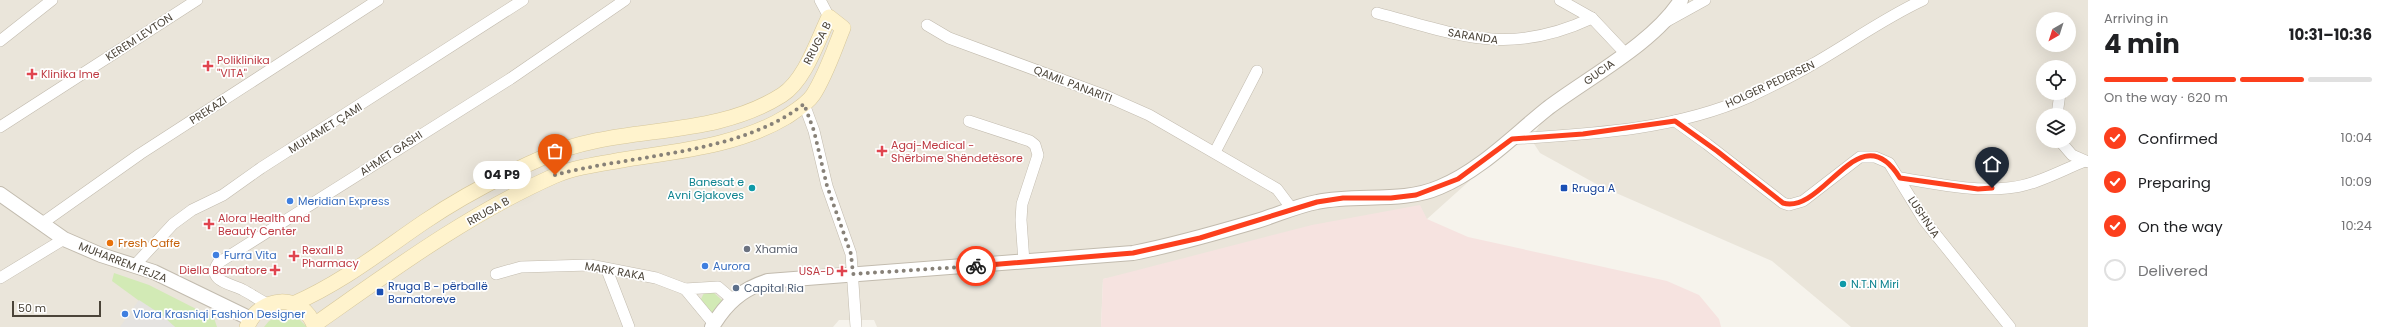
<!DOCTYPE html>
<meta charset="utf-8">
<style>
body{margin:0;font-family:Poppins,sans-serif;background:#f2f2f2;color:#202124;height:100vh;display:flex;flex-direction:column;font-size:15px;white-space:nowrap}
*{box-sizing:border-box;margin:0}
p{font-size:13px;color:#757577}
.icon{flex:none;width:22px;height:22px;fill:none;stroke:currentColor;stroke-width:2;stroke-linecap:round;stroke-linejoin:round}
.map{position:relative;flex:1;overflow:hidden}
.panel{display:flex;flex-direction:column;background:#fff;width:300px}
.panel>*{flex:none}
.needle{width:26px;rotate:219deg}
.fabs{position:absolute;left:2036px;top:12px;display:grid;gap:8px}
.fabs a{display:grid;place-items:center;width:40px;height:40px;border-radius:50%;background:#fff;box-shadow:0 4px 16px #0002;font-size:20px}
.scale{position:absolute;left:12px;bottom:10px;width:89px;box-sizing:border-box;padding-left:4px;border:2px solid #4b4439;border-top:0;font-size:11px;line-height:14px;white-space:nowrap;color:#4b4439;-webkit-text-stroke:3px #fff;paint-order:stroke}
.pin{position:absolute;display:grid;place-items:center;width:34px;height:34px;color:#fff;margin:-41px -17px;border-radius:50% 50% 50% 0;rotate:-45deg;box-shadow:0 0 4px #0007}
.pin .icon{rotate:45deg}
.courier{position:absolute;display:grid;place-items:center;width:40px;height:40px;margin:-20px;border:3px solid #fc3f1d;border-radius:50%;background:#fff;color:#222;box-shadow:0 1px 5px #0007}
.bubble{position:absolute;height:28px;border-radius:14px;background:#fff;box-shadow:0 4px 16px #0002;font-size:13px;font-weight:700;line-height:28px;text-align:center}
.headline em{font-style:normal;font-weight:700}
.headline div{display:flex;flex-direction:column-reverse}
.headline{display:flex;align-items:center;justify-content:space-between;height:68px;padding:0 16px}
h1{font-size:26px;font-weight:700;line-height:30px}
.bar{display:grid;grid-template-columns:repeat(4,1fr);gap:6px 4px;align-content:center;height:48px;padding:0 16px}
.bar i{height:5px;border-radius:3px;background:#e0e0e0}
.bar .on{background:#fc3f1d}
.bar p{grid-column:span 4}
ol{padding:0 16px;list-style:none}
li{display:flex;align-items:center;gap:12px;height:44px}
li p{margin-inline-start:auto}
li .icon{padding:4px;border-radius:50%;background:#fc3f1d;color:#fff;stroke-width:4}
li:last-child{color:#757577}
li i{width:22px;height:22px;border:2px solid #e0e0e0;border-radius:50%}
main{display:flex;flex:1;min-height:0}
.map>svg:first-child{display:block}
.residential{fill:#eae5da;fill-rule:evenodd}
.medical{fill:#f6e3e0}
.green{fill:#d2eab5}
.parking{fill:#e5e3e0}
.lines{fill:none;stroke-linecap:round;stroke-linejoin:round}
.minor-casing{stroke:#c2bbae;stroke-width:12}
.tertiary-casing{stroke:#c2bbae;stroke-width:16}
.secondary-casing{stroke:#d6c79b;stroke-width:16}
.minor{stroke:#fff;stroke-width:11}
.tertiary{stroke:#fff;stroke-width:14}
.secondary{stroke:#fff3cd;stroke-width:15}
.done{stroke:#878178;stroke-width:4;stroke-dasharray:0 7.2}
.route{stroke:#fc3f1d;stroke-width:5}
.health-dot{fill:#e0444e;stroke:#fff;stroke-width:1.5}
.culture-dot{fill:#0f9aa8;stroke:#fff;stroke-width:1.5}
.transit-dot{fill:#1a4fb4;stroke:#fff;stroke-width:1.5}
.shop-dot{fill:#3f7fe0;stroke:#fff;stroke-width:1.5}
.food-dot{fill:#e8710a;stroke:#fff;stroke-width:1.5}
.worship-dot{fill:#6b7280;stroke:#fff;stroke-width:1.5}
.service-dot{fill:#5c6f8a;stroke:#fff;stroke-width:1.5}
.labels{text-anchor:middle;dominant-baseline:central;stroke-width:3.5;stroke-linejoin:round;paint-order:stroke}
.street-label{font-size:11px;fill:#4b4439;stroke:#fff}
.health-label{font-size:11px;fill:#be3a42;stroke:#fff;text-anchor:start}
.culture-label{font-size:11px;fill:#0d838f;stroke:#fff;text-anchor:end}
.transit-label{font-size:11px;fill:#164399;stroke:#fff;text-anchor:start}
.shop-label{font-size:11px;fill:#366cbe;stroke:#fff;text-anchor:start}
.food-label{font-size:11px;fill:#c56008;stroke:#fff;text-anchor:start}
.worship-label{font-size:11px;fill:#5b616d;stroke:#fff;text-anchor:start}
.service-label{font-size:11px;fill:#4e5e75;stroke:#fff;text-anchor:start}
</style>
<main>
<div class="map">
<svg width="2088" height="327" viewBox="0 0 2088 327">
<rect width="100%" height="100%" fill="#f6f3ec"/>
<!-- residential -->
<path class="residential" d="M 0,0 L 2088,0 L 2088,327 L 1851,327 L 1772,261 L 1600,186 L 1540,153 L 1531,139 L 1540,125 L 1495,158 L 1427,219 L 1103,279 L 1101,327 L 877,327 L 874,320 L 839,320 L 833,327 L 0,327 ZM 2043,19 L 2069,19 L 2069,45 L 2043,45 ZM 2043,67 L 2069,67 L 2069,93 L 2043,93 ZM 2043,115 L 2069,115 L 2069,141 L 2043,141 Z"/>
<!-- medical -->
<polygon class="medical" points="1420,205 1427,219 1468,237 1667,281 1699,295 1719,319 1721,327 1101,327 1103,279 1312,225"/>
<!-- green -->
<g class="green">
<polygon points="114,273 149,285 214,318 217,327 175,327 112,281"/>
<polygon points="713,292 724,302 714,316 700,301 704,293"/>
<polygon points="283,314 297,317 307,327 264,327 269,321"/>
</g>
<!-- parking -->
<polygon class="parking" points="139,300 162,315 175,327 120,327"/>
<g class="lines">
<!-- minor casing -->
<g class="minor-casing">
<g id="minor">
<polyline points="820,0 829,17"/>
<polyline points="1560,0 1592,18 1625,53"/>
<path d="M 1377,13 C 1459,35 1509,57 1592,18"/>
<polyline points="1667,21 1705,0"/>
<polyline points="927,25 949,38 1106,96 1149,115 1277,189 1292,209"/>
<polyline points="0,41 52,0"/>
<polyline points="804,104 814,131 827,186 851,254 856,327"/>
<polyline points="2057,115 2060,93"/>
<polyline points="969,121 1030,141 1035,145 1038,155 1022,204 1021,220 1024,262"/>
<polyline points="1675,121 1707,144 1783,203 1789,205 1803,201 1860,157 1875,157 1889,163 1924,220 2010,327"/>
<polyline points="0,127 197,0"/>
<path d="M 1512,139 C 1591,134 1675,130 1749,97 C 1770,87 1793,76 1813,64 C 1850,43 1884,18 1923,0"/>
<polyline points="2060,141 2072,155 2088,162"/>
<polyline points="1215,152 1257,71"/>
<path d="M 1900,178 C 1934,183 1972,192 2007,188 C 2034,186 2060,171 2085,161"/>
<polyline points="41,224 140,154 378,0"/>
<polyline points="135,265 173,224 192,210 223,195 261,168 523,0"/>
<polyline points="607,270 629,327"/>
<polyline points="496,274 521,267 590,265 656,278 685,289"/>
<polyline points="0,278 64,239"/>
<path d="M 268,304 C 259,300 251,294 243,290 C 232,284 206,281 218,263 L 510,79 L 625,0"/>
<polyline points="714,324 685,289 718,287 732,299"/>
</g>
</g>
<!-- tertiary casing -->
<g class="tertiary-casing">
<g id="tertiary">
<polyline points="0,194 64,239 101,255 154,272 251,319"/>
<path d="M 712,327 C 726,303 742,289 768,281 L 1133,253 C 1175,245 1216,233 1257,221 C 1277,215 1296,206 1317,202 C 1358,193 1401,204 1440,187 C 1481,170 1514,135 1548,108 C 1589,77 1654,43 1681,0"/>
</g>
</g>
<!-- secondary casing -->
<g class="secondary-casing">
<g id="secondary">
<path d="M 293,304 C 343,282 380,252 424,222 C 461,197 503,175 544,157 C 619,123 710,141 782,95 C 805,80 817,42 829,17 L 843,28 C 834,50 826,75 813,95 C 807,104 795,111 786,117 C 738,146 677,151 622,160 C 599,164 575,167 554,176 C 468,214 391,271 314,325"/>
<path d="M 247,327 C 260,295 302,292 315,327"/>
</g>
</g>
<!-- minor -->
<use href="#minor" class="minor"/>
<!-- tertiary -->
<use href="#tertiary" class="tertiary"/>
<!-- secondary -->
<use href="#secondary" class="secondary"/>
</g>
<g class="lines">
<!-- done -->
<path class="done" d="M 555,175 C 634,154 739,155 804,104 L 814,131 L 827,186 L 851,254 L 853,274 L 976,266"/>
<!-- route -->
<path class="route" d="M 976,266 L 1133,253 L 1200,238 L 1317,202 L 1343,198 L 1391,198 L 1416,195 L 1458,179 L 1512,139 L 1583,134 L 1675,121 L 1717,151 L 1783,203 C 1824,215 1859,112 1900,178 L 1978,189 L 1992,188"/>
</g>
<!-- markers -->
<g class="health-dot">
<path d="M206 60h4v4h4v4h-4v4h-4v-4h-4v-4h4z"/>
<path d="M30 68h4v4h4v4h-4v4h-4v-4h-4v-4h4z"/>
<path d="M880 145h4v4h4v4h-4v4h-4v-4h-4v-4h4z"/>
<path d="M207 218h4v4h4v4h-4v4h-4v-4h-4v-4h4z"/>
<path d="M292 250h4v4h4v4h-4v4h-4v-4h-4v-4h4z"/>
<path d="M273 264h4v4h4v4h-4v4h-4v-4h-4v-4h4z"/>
<path d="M840 265h4v4h4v4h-4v4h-4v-4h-4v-4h4z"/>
</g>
<g class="culture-dot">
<circle cx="752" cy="188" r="4"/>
<circle cx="1843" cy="284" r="4"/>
</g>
<g class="transit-dot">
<rect x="1560" y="184" width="8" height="8" rx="2"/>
<rect x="376" y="288" width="8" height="8" rx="2"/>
</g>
<g class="shop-dot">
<circle cx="290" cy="201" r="4"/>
<circle cx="216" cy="255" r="4"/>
<circle cx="705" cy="266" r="4"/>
<circle cx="125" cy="314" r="4"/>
</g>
<circle class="food-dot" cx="110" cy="243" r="4"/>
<circle class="worship-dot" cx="747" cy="249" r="4"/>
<circle class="service-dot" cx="736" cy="288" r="4"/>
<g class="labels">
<!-- street labels -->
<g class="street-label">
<text transform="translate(1473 36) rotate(9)">SARANDA</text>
<text transform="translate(139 37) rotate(-33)">KEREM LEVTON</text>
<text transform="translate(817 43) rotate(-62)">RRUGA B</text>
<text transform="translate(1599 72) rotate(-36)">GUCIA</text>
<text transform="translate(1073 84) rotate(21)">QAMIL PANARITI</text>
<text transform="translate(1770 84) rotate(-25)">HOLGER PEDERSEN</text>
<text transform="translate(208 110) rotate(-33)">PREKAZI</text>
<text transform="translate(325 128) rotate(-32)">MUHAMET ÇAMI</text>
<text transform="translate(391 153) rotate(-33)">AHMET GASHI</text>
<text transform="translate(488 211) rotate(-29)">RRUGA B</text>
<text transform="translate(1924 217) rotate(56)">LUSHNJA</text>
<text transform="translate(123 262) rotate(21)">MUHARREM FEJZA</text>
<text transform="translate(615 271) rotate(10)">MARK RAKA</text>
</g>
<!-- health labels -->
<g class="health-label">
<text x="217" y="60">Poliklinika<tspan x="217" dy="13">"VITA"</tspan></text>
<text x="41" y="74">Klinika Ime</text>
<text x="891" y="145">Agaj-Medical -<tspan x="891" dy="13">Shërbime Shëndetësore</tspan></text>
<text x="218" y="218">Alora Health and<tspan x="218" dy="13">Beauty Center</tspan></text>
<text x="302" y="250">Rexall B<tspan x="302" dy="13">Pharmacy</tspan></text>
<text x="267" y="270" text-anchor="end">Diella Barnatore</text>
<text x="834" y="271" text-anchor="end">USA-D</text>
</g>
<!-- culture labels -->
<g class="culture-label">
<text x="744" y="182">Banesat e<tspan x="744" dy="13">Avni Gjakoves</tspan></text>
<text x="1851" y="284" text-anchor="start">N.T.N Miri</text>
</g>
<!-- transit labels -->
<g class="transit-label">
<text x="1572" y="188">Rruga A</text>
<text x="388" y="286">Rruga B - përballë<tspan x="388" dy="13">Barnatoreve</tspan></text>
</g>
<!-- shop labels -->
<g class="shop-label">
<text x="298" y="201">Meridian Express</text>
<text x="224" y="255">Furra Vita</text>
<text x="713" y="266">Aurora</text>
<text x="133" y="314">Vlora Krasniqi Fashion Designer</text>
</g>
<!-- food labels -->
<g class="food-label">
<text x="118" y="243">Fresh Caffe</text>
</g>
<!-- worship labels -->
<g class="worship-label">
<text x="755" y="249">Xhamia</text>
</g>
<!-- service labels -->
<g class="service-label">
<text x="744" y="288">Capital Ria</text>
</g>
</g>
</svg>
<div class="fabs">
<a><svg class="needle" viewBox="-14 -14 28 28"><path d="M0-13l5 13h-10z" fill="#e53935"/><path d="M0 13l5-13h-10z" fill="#757577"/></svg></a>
<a><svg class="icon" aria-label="locate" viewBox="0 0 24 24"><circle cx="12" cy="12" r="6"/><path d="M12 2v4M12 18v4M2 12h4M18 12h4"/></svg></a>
<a><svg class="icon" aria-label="layers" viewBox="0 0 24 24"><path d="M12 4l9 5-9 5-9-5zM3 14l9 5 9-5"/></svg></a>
</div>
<div class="scale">50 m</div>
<div class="pin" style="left:555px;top:175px;background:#ea580c"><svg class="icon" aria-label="bag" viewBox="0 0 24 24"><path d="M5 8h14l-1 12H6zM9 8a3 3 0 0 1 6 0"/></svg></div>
<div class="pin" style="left:1992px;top:188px;background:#1f2937"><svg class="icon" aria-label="home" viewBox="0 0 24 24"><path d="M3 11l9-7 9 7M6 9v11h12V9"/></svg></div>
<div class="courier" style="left:976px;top:266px"><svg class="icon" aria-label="bike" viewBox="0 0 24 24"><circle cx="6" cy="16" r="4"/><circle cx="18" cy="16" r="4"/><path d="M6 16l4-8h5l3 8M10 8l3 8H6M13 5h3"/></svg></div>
<div class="bubble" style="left:473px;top:161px;width:58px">04 P9</div>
</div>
<section class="panel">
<div class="headline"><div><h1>4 min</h1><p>Arriving in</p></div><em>10:31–10:36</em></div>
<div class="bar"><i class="on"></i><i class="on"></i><i class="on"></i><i></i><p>On the way · 620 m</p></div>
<ol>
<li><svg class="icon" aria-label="check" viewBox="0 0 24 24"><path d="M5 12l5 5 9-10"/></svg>Confirmed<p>10:04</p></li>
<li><svg class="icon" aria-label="check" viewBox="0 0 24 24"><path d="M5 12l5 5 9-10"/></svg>Preparing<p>10:09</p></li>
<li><svg class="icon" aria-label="check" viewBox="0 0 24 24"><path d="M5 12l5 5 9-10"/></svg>On the way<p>10:24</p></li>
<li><i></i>Delivered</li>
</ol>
</section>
</main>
